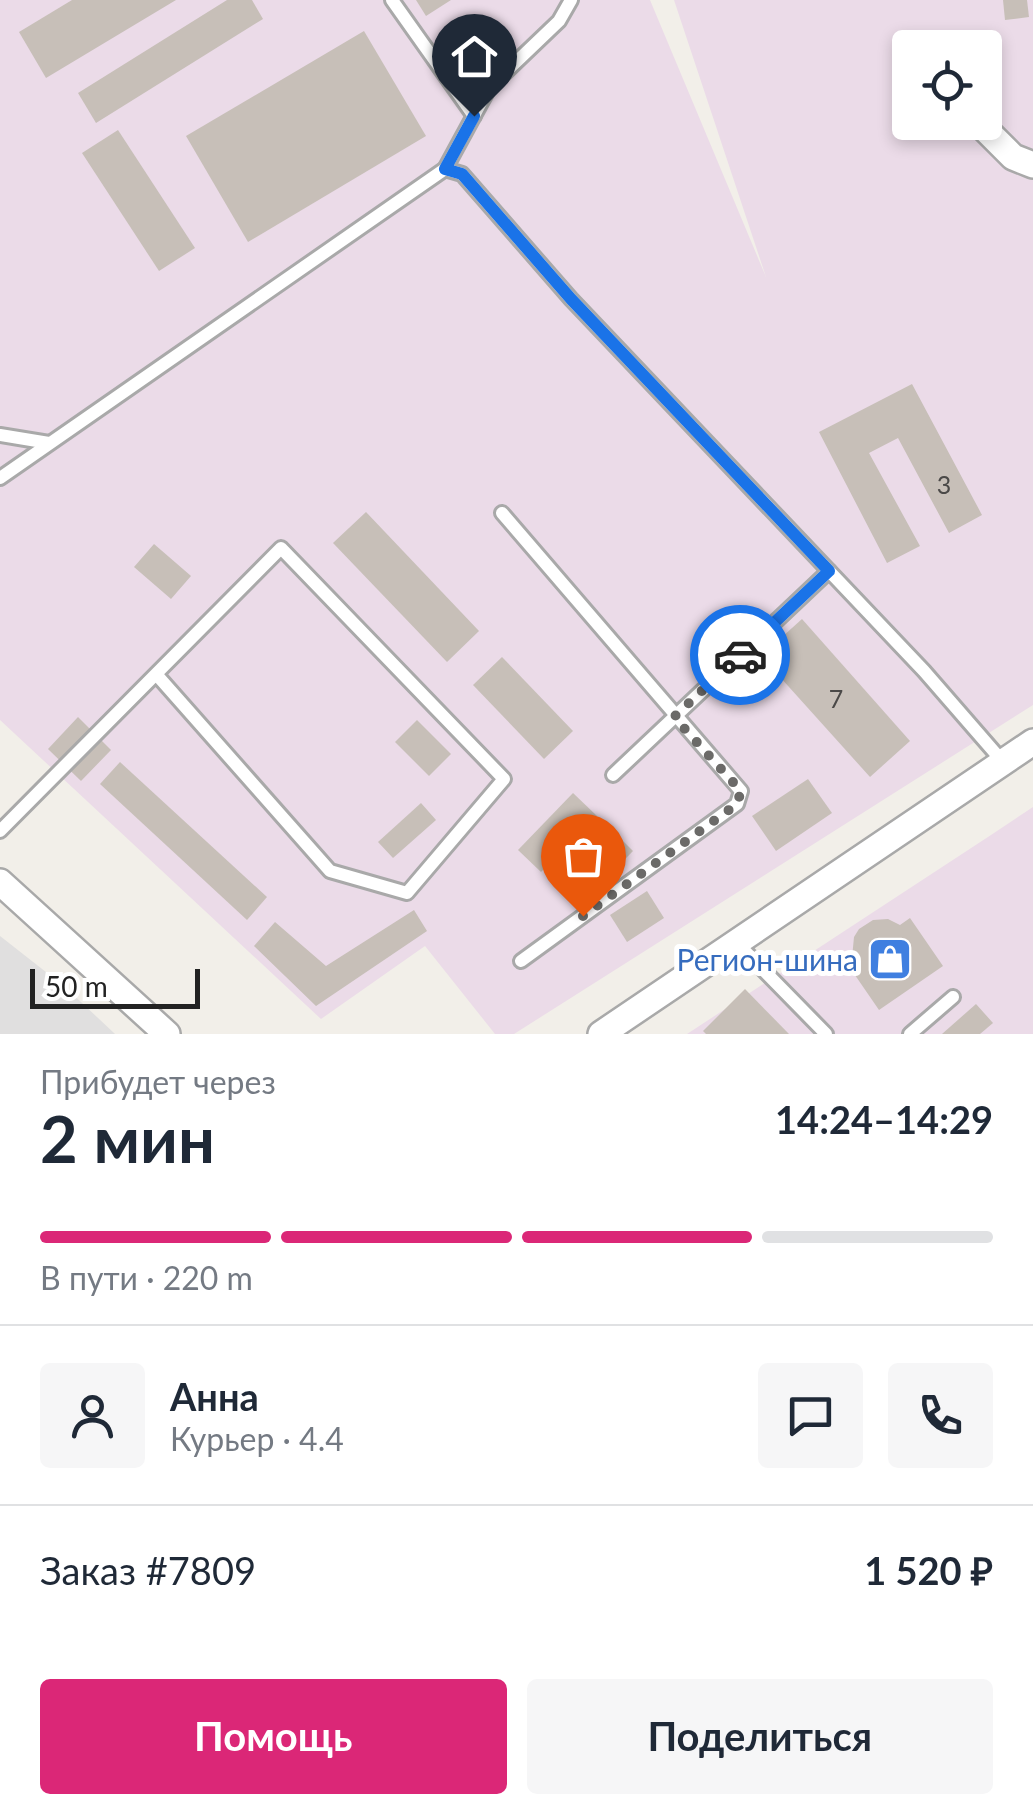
<!DOCTYPE html>
<html lang="ru">
<meta charset="utf-8">
<style>
body{margin:0;font-family:Lato,sans-serif;background:#f6f6f7;color:#1f2937;height:100vh;display:flex;flex-direction:column;font-size:38px;white-space:nowrap}
*{box-sizing:border-box;margin:0}
p{font-size:32px;color:#747a83}
.icon{flex:none;width:55px;height:55px;fill:none;stroke:currentColor;stroke-width:2;stroke-linecap:round;stroke-linejoin:round}
.map{position:relative;height:1034px;overflow:hidden}
.details{display:flex;flex-direction:column;background:#fff;flex:1}
.details>*{flex:none}
.buttons{position:absolute;left:892px;top:30px;display:grid;gap:20px}
.buttons a{display:grid;place-items:center;width:110px;height:110px;border-radius:10px;background:#fff;box-shadow:0 5px 15px #0003;font-size:50px}
.scale{position:absolute;left:30px;bottom:25px;width:170px;box-sizing:border-box;padding-left:10px;border:5px solid #222;border-top:0;font-size:28px;line-height:35px;white-space:nowrap;color:#222;-webkit-text-stroke:8px #fff;paint-order:stroke}
.pin{position:absolute;display:grid;place-items:center;width:85px;height:85px;color:#fff;margin:-102px -42px;border-radius:50% 50% 50% 0;rotate:-45deg;box-shadow:0 0 10px #0007}
.pin .icon{rotate:45deg}
.courier{position:absolute;display:grid;place-items:center;width:100px;height:100px;margin:-50px;border:8px solid #1a73e8;border-radius:50%;background:#fff;color:#222;box-shadow:0 2px 12px #0007}
.overview em{font-style:normal;font-weight:700}
.overview div{display:flex;flex-direction:column-reverse}
.overview{display:flex;align-items:center;justify-content:space-between;height:170px;padding:0 40px}
h1{font-size:65px;font-weight:700;line-height:75px}
.bar{display:grid;grid-template-columns:repeat(4,1fr);gap:15px 10px;align-content:center;height:120px;padding:0 40px}
.bar i{height:12px;border-radius:8px;background:#e0e1e3}
.bar .on{background:#db2777}
.bar p{grid-column:span 4}
.line{display:flex;align-items:center;gap:25px;padding:0 40px;border-top:2px solid #e0e1e3}
.line div{flex:1}
.round{display:grid;place-items:center;flex:none;width:105px;height:105px;border-radius:10px;background:#f6f6f7}
.button{display:flex;gap:20px;margin-top:auto;padding:20px 40px}
.button a{flex:1;height:115px;border-radius:10px;background:#db2777;color:#fff;font-size:40px;font-weight:700;line-height:115px;text-align:center}
.button a+a{background:#f6f6f7;color:#1f2937}
.map>svg:first-child{display:block}
.residential{fill:#e0dfdf}
.industrial{fill:#ebdbe8;fill-rule:evenodd}
.building{fill:#c7bfb8}
.lines{fill:none;stroke-linecap:round;stroke-linejoin:round}
.lane-casing{stroke:#a9a9a9;stroke-width:18}
.street-casing{stroke:#a9a9a9;stroke-width:30}
.lane{stroke:#fff;stroke-width:12}
.street{stroke:#fff;stroke-width:25}
.done{stroke:#6b6a68;stroke-width:10;stroke-dasharray:0 18}
.route{stroke:#1a73e8;stroke-width:12}
.labels{text-anchor:middle;dominant-baseline:central;stroke-width:10;stroke-linejoin:round;paint-order:stroke}
.number-label{font-size:25px;fill:#4b4948}
.shop-label{font-size:30px;fill:#366cbe;stroke:#fff;text-anchor:end}
</style>
<div class="map">
<svg width="1033" height="1034" viewBox="0 0 1033 1034">
<rect width="100%" height="100%" fill="#f2efe9"/>
<!-- residential -->
<polygon class="residential" points="0,936 65,987 115,1034 0,1034"/>
<!-- industrial -->
<g class="industrial">
<path d="M 0,0 L 650,0 L 766,277 L 674,0 L 1033,0 L 1033,705 L 514,1034 L 495,1034 L 425,946 L 321,1019 L 0,720 ZM 910,48 L 985,48 L 985,122 L 910,122 Z"/>
<polygon points="1033,807 1033,1034 687,1034 991,835"/>
</g>
<!-- building -->
<g class="building">
<polygon points="72,0 176,0 46,78 19,32"/>
<polygon points="227,0 252,0 263,19 96,123 78,93"/>
<polygon points="416,0 451,0 426,16"/>
<polygon points="1003,0 1027,0 1029,17 1005,20"/>
<polygon points="364,31 426,136 248,242 186,136"/>
<polygon points="118,130 195,248 159,271 82,153"/>
<polygon points="912,384 982,515 949,533 898,438 869,453 920,546 887,563 819,432"/>
<polygon points="366,512 479,631 447,662 333,543"/>
<polygon points="154,544 191,576 171,599 134,567"/>
<polygon points="802,619 910,741 870,777 761,656"/>
<polygon points="502,657 573,731 544,759 473,685"/>
<polygon points="78,717 111,750 81,781 48,749"/>
<polygon points="417,720 451,754 429,776 395,742"/>
<polygon points="120,762 267,897 247,920 100,784"/>
<polygon points="808,779 832,813 776,851 752,816"/>
<polygon points="573,793 597,816 541,872 518,850"/>
<polygon points="421,803 436,820 393,858 378,842"/>
<polygon points="610,828 633,851 583,902 560,879"/>
<polygon points="647,891 664,918 627,942 610,915"/>
<polygon points="414,910 427,931 316,1006 254,946 275,922 326,966"/>
<polygon points="910,918 943,966 879,1010 846,962 852,958 854,937 859,929 873,920 888,919 900,925"/>
<polygon points="745,989 789,1034 706,1034 703,1031"/>
<polygon points="976,1004 993,1023 980,1034 942,1034"/>
</g>
<g class="lines">
<!-- lane casing -->
<g class="lane-casing">
<g id="lane">
<polyline points="392,0 474,116"/>
<polyline points="445,169 489,88 559,21 571,0"/>
<polyline points="0,435 49,443"/>
<polyline points="0,478 445,169 462,174 571,299 924,671 1003,762"/>
<polyline points="502,513 741,791 737,804 521,961"/>
<polyline points="613,775 829,571"/>
<polyline points="0,831 281,548 504,779 407,893 330,871 156,674"/>
<polyline points="737,943 826,1034"/>
<polyline points="910,1034 953,997"/>
</g>
</g>
<!-- street casing -->
<g class="street-casing">
<g id="street">
<polyline points="978,122 1013,157 1033,165"/>
<polyline points="0,882 167,1034"/>
<polyline points="601,1034 1033,742"/>
</g>
</g>
<!-- lane -->
<use href="#lane" class="lane"/>
<!-- street -->
<use href="#street" class="street"/>
</g>
<g class="lines">
<!-- done -->
<polyline class="done" points="583,916 737,804 741,791 674,717 740,655"/>
<!-- route -->
<polyline class="route" points="474,116 445,169 462,174 571,299 829,571 740,655"/>
</g>
<!-- icons -->
<defs>
<g id="shop-square" transform="scale(2.25)"><rect x="-9" y="-9" width="18" height="18" rx="4" fill="#3f7fe0" stroke="#fff"/><path d="M-5-2.5h2.3a2.7 3.5 0 0 1 5.4 0H5L5.5 6h-11ZM-1.5-2.5h3a1.5 2.3 0 0 0-3 0Z" fill="#fff"/></g>
</defs>
<g fill-rule="evenodd">
<use href="#shop-square" x="890" y="959"/>
</g>
<g class="labels">
<!-- number labels -->
<g class="number-label">
<text x="944" y="484">3</text>
<text x="836" y="698">7</text>
</g>
<!-- shop labels -->
<g class="shop-label">
<text x="858" y="959">Регион-шина</text>
</g>
</g>
</svg>
<div class="buttons">
<a><svg class="icon" aria-label="locate" viewBox="0 0 24 24"><circle cx="12" cy="12" r="6"/><path d="M12 2v4M12 18v4M2 12h4M18 12h4"/></svg></a>
</div>
<div class="scale">50 m</div>
<div class="pin" style="left:583px;top:916px;background:#ea580c"><svg class="icon" aria-label="bag" viewBox="0 0 24 24"><path d="M5 8h14l-1 12H6zM9 8a3 3 0 0 1 6 0"/></svg></div>
<div class="pin" style="left:474px;top:116px;background:#1f2937"><svg class="icon" aria-label="home" viewBox="0 0 24 24"><path d="M3 11l9-7 9 7M6 9v11h12V9"/></svg></div>
<div class="courier" style="left:740px;top:655px"><svg class="icon" aria-label="car" viewBox="0 0 24 24"><path d="M5 17H2v-5l4-1 3-4h7l3 4 3 1v5h-3M9 17h6M6 11h13"/><circle cx="7" cy="17" r="2"/><circle cx="17" cy="17" r="2"/></svg></div>
</div>
<section class="details">
<div class="overview"><div><h1>2 мин</h1><p>Прибудет через</p></div><em>14:24–14:29</em></div>
<div class="bar"><i class="on"></i><i class="on"></i><i class="on"></i><i></i><p>В пути · 220 m</p></div>
<div class="line" style="height:180px"><a class="round"><svg class="icon" aria-label="person" viewBox="0 0 24 24"><circle cx="12" cy="8" r="4"/><path d="M4 21q1-7 8-7t8 7"/></svg></a><div><b>Анна</b><p>Курьер · 4.4</p></div><a class="round"><svg class="icon" aria-label="chat" viewBox="0 0 24 24"><path d="M4 5h16v11H9l-5 4z"/></svg></a><a class="round"><svg class="icon" aria-label="phone" viewBox="0 0 24 24"><path d="M5 4h4l2 5-3 2q2 4 5 5l2-3 5 2v4C11 20 4 13 5 4z"/></svg></a></div>
<div class="line" style="height:130px"><div>Заказ #7809</div><b>1 520 ₽</b></div>
<div class="button"><a>Помощь</a><a>Поделиться</a></div>
</section>
